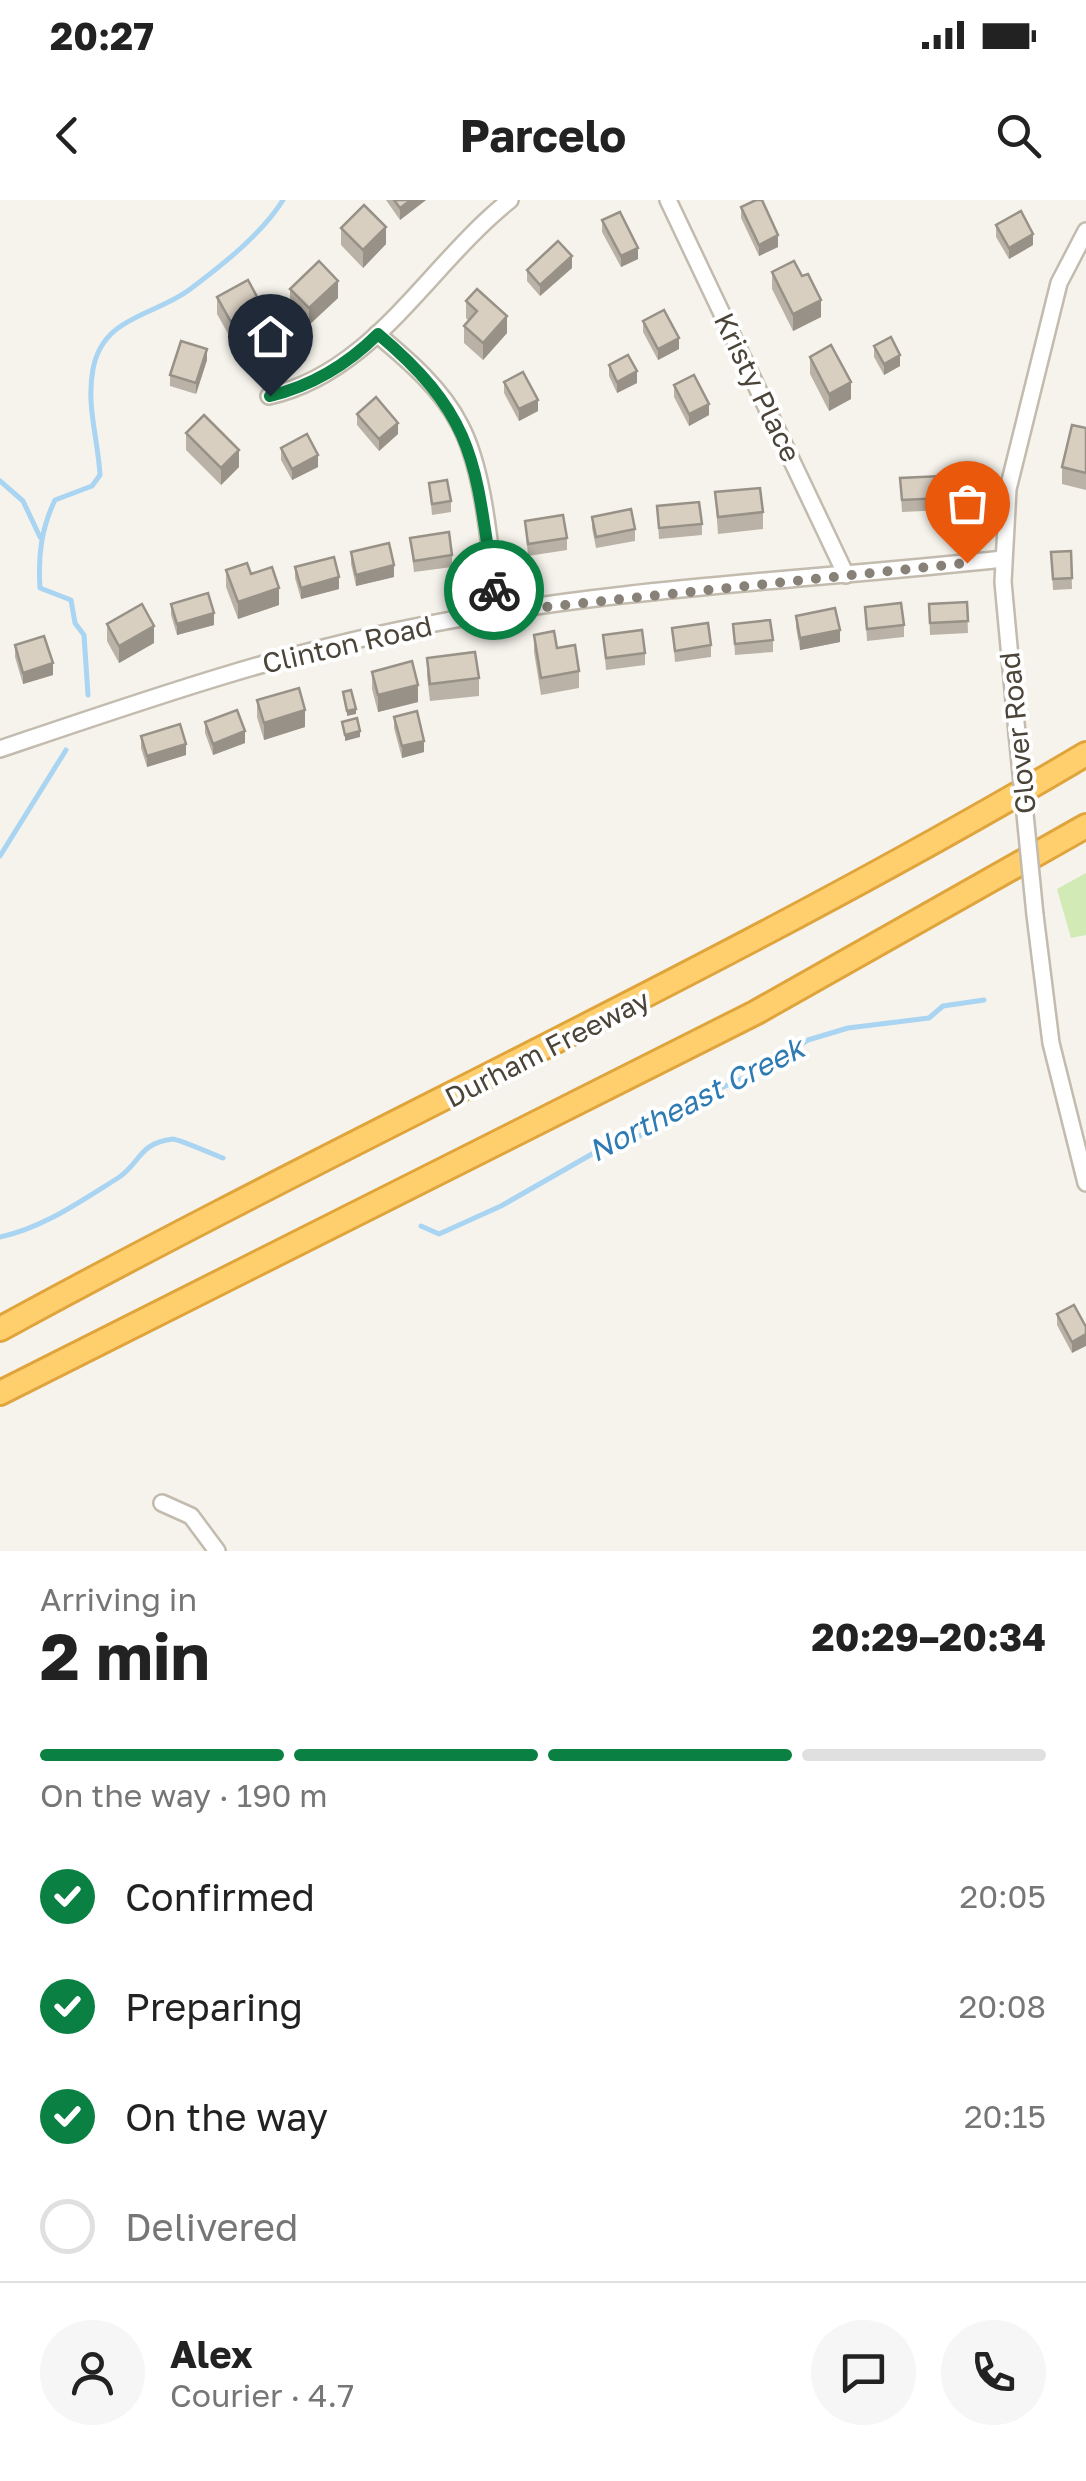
<!DOCTYPE html>
<meta charset="utf-8">
<style>
body{margin:0;font-family:"Golos Text",sans-serif;background:#f6f6f6;color:#222;height:100vh;display:flex;flex-direction:column;font-size:38px;white-space:nowrap}
*{box-sizing:border-box;margin:0}
p{font-size:32px;color:#767676}
.icon{flex:none;width:55px;height:55px;fill:none;stroke:currentColor;stroke-width:2;stroke-linecap:round;stroke-linejoin:round}
.map{position:relative;height:1351px;overflow:hidden}
.drawer{display:flex;flex-direction:column;background:#fff;flex:1}
.drawer>*{flex:none}
.pin{position:absolute;display:grid;place-items:center;width:85px;height:85px;color:#fff;margin:-102px -42px;border-radius:50% 50% 50% 0;rotate:-45deg;box-shadow:0 0 10px #0007}
.pin .icon{rotate:45deg}
.courier{position:absolute;display:grid;place-items:center;width:100px;height:100px;margin:-50px;border:8px solid #0b8043;border-radius:50%;background:#fff;color:#222;box-shadow:0 2px 12px #0007}
.headline em{font-style:normal;font-weight:700}
.headline div{display:flex;flex-direction:column-reverse}
.headline{display:flex;align-items:center;justify-content:space-between;height:170px;padding:0 40px}
h1{font-size:65px;font-weight:700;line-height:75px}
.bar{display:grid;grid-template-columns:repeat(4,1fr);gap:15px 10px;align-content:center;height:120px;padding:0 40px}
.bar i{height:12px;border-radius:8px;background:#e0e0e0}
.bar .current{background:#0b8043}
.bar p{grid-column:span 4}
.line{display:flex;align-items:center;gap:25px;padding:0 40px;border-top:2px solid #e0e0e0}
.line div{flex:1}
.round{display:grid;place-items:center;flex:none;width:105px;height:105px;border-radius:52px;background:#f6f6f6}
ol{padding:0 40px;list-style:none}
li{display:flex;align-items:center;gap:30px;height:110px}
li p{margin-inline-start:auto}
li .icon{padding:10px;border-radius:50%;background:#0b8043;color:#fff;stroke-width:4}
li:last-child{color:#767676}
li i{width:55px;height:55px;border:5px solid #e0e0e0;border-radius:50%}
.status{display:flex;justify-content:space-between;align-items:center;height:70px;padding:0 50px;background:#fff;direction:ltr}
.status svg{height:28px;fill:currentColor}
header{display:flex;justify-content:space-between;align-items:center;height:130px;padding:0 40px;background:#fff;font-size:45px;font-weight:700}
.map>svg:first-child{display:block}
.green{fill:#d2eab5}
.lines{fill:none;stroke-linecap:round;stroke-linejoin:round}
.stream{stroke:#a9d4f2;stroke-width:5}
.minor-casing{stroke:#c2bbae;stroke-width:20}
.highway-casing{stroke:#e0a43c;stroke-width:28}
.minor{stroke:#fff;stroke-width:15}
.highway{stroke:#ffcf6e;stroke-width:22}
.minor-bridge-casing{stroke:#c2bbae;stroke-width:20;stroke-linecap:butt}
.minor-bridge{stroke:#fff;stroke-width:15}
.wall{fill:#bab2a6}
.shaded-wall{fill:#979187}
.building{fill:#d8cfc1;stroke:#979187;stroke-width:2.5}
.done{stroke:#878178;stroke-width:10;stroke-dasharray:0 18}
.route{stroke:#0b8043;stroke-width:12}
.labels{text-anchor:middle;dominant-baseline:central;stroke-width:8;stroke-linejoin:round;paint-order:stroke}
.street-label{font-size:28px;fill:#4b4439;stroke:#fff}
.water-label{font-size:30px;font-style:italic;fill:#2e7ab2;stroke:#fff}
</style>
<div class="status"><b>20:27</b><svg viewBox="0 0 49 12"><path d="M0 12V9h3v3zM5 12V6h3v6zM10 12V3h3v9zM15 12V0h3v12zM26 1h20v11H26zM47 4h2v5h-2z"/></svg></div>
<header><svg class="icon" aria-label="back" viewBox="0 0 24 24"><path d="M15 5l-7 7 7 7"/></svg>Parcelo<svg class="icon" aria-label="search" viewBox="0 0 24 24"><circle cx="10" cy="10" r="6"/><path d="M15 15l6 6"/></svg></header>
<div class="map">
<svg width="1086" height="1351" viewBox="0 0 1086 1351">
<rect width="100%" height="100%" fill="#f6f3ec"/>
<!-- green -->
<polygon class="green" points="1086,673 1086,735 1071,738 1057,689"/>
<g class="lines">
<!-- stream -->
<g class="stream">
<polyline points="0,281 23,301 40,337"/>
<path d="M 88,495 L 84,435 L 75,423 L 71,400 L 40,388 C 38,356 41,329 55,300 L 92,286 L 100,275 C 98,238 86,206 93,169 C 103,116 154,116 189,90 C 221,66 262,34 283,0"/>
<polyline points="0,656 66,550"/>
<polyline points="421,1026 439,1034 501,1006 620,938 638,937 694,900 768,867 808,840 848,828 929,818 943,806 984,800"/>
<path d="M 0,1037 C 43,1028 81,1001 118,978 C 141,963 138,943 173,939 C 178,939 215,955 223,958"/>
</g>
<!-- minor casing -->
<g class="minor-casing">
<g id="minor">
<polyline points="668,0 846,375"/>
<path d="M 377,134 C 408,160 442,189 460,225 C 486,274 490,357 498,412"/>
<path d="M 269,196 C 375,172 429,64 510,0"/>
<polyline points="1017,533 1003,382 1008,289 1059,83 1086,31"/>
<path d="M 0,549 C 142,501 282,452 430,424 C 618,387 812,380 1003,359"/>
<polyline points="1035,715 1051,843 1086,983"/>
<polyline points="162,1303 191,1316 217,1351"/>
</g>
</g>
<!-- highway casing -->
<g class="highway-casing">
<g id="highway">
<path d="M 0,1129 C 360,932 733,764 1086,554"/>
<polyline points="0,1193 755,813 1086,626"/>
</g>
</g>
<!-- minor -->
<use href="#minor" class="minor"/>
<!-- highway -->
<use href="#highway" class="highway"/>
<!-- minor-bridge casing -->
<g class="minor-bridge-casing">
<polyline id="minor-bridge" points="1017,533 1035,715"/>
</g>
<!-- minor-bridge -->
<use href="#minor-bridge" class="minor-bridge"/>
</g>
<!-- wall -->
<g class="wall">
<polygon points="386,0 426,0 400,20"/>
<polygon points="741,7 778,47 759,56 741,18"/>
<polygon points="602,20 638,59 621,67 602,32"/>
<polygon points="996,25 1033,45 1009,59 996,37"/>
<polygon points="341,28 386,44 363,68 341,45"/>
<polygon points="572,68 540,96 527,81 527,70"/>
<polygon points="772,72 821,117 793,131 772,89"/>
<polygon points="290,89 338,98 309,125 290,106"/>
<polygon points="217,97 262,123 231,139 217,114"/>
<polygon points="466,101 507,133 483,160 464,143 464,126 469,121 466,118"/>
<polygon points="643,121 679,149 658,160 643,132"/>
<polygon points="874,146 900,166 884,175 874,157"/>
<polygon points="810,157 851,199 829,211 810,174"/>
<polygon points="207,160 196,194 170,186 170,175"/>
<polygon points="609,165 637,183 617,193 609,176"/>
<polygon points="504,182 538,211 519,221 504,193"/>
<polygon points="674,185 709,215 689,226 674,197"/>
<polygon points="357,214 398,234 379,251 357,225"/>
<polygon points="1086,228 1086,290 1062,284 1062,267"/>
<polygon points="186,233 239,267 221,285 186,250"/>
<polygon points="281,248 318,267 292,280 281,260"/>
<polygon points="942,276 943,310 902,312 900,278"/>
<polygon points="429,283 451,301 451,312 432,315"/>
<polygon points="715,292 763,312 763,329 718,334"/>
<polygon points="657,306 702,324 702,335 659,339"/>
<polygon points="592,317 635,329 635,341 596,348 592,328"/>
<polygon points="525,321 567,338 567,350 528,356"/>
<polygon points="410,338 452,355 452,367 414,372"/>
<polygon points="1071,351 1072,389 1053,390 1051,352"/>
<polygon points="351,352 394,377 356,386 351,364"/>
<polygon points="295,367 339,389 301,399 295,378"/>
<polygon points="226,370 251,374 279,405 238,419 226,387"/>
<polygon points="967,402 968,433 930,435 929,404"/>
<polygon points="171,404 214,425 177,435 171,415"/>
<polygon points="865,407 904,425 904,437 867,441"/>
<polygon points="796,416 840,442 800,450 796,427"/>
<polygon points="107,424 154,443 119,463 107,441"/>
<polygon points="733,424 773,440 773,452 735,455"/>
<polygon points="672,428 711,445 711,457 675,462"/>
<polygon points="534,435 557,448 579,471 579,488 541,495 534,452"/>
<polygon points="603,435 645,453 645,465 606,470"/>
<polygon points="15,445 53,475 23,484 15,457"/>
<polygon points="427,458 479,478 479,496 430,501 427,476"/>
<polygon points="372,472 418,502 378,512 372,489"/>
<polygon points="257,500 305,527 264,540 257,517"/>
<polygon points="394,517 424,552 402,558 394,528"/>
<polygon points="205,522 245,543 213,555 205,533"/>
<polygon points="141,536 186,555 147,567 141,548"/>
<polygon points="1074,1105 1072,1153 1057,1125 1057,1114"/>
</g>
<!-- shaded-wall -->
<g class="shaded-wall">
<polygon points="411,0 426,0 400,20 400,8"/>
<polygon points="386,27 386,44 363,68 363,50"/>
<polygon points="1033,34 1033,45 1009,59 1009,48"/>
<polygon points="778,35 778,47 759,56 759,45"/>
<polygon points="638,48 638,59 621,67 621,56"/>
<polygon points="572,56 572,68 540,96 540,85"/>
<polygon points="338,81 338,98 309,125 309,108"/>
<polygon points="821,100 821,117 793,131 793,114"/>
<polygon points="262,106 262,123 231,139 231,122"/>
<polygon points="507,116 507,133 483,160 483,143"/>
<polygon points="679,138 679,149 658,160 658,149"/>
<polygon points="207,149 207,160 196,194 196,183"/>
<polygon points="900,155 900,166 884,175 884,164"/>
<polygon points="637,171 637,183 617,193 617,182"/>
<polygon points="851,182 851,199 829,211 829,194"/>
<polygon points="538,200 538,211 519,221 519,209"/>
<polygon points="709,204 709,215 689,226 689,214"/>
<polygon points="398,223 398,234 379,251 379,239"/>
<polygon points="239,250 239,267 221,285 221,268"/>
<polygon points="318,255 318,267 292,280 292,269"/>
<polygon points="394,365 394,377 356,386 356,375"/>
<polygon points="339,377 339,389 301,399 301,388"/>
<polygon points="279,388 279,405 238,419 238,402"/>
<polygon points="214,413 214,425 177,435 177,424"/>
<polygon points="154,426 154,443 119,463 119,446"/>
<polygon points="840,430 840,442 800,450 800,438"/>
<polygon points="53,463 53,475 23,484 23,473"/>
<polygon points="418,485 418,502 378,512 378,495"/>
<polygon points="356,509 356,514 347,516 347,511"/>
<polygon points="305,510 305,527 264,540 264,523"/>
<polygon points="245,531 245,543 213,555 213,544"/>
<polygon points="360,531 360,537 345,541 345,535"/>
<polygon points="424,541 424,552 402,558 402,546"/>
<polygon points="186,544 186,555 147,567 147,556"/>
<polygon points="1086,1134 1086,1146 1072,1153 1072,1142"/>
</g>
<!-- building -->
<g class="building">
<polygon points="394,0 411,0 400,8"/>
<polygon points="756,0 762,0 778,35 759,45 741,7"/>
<polygon points="364,5 386,27 363,50 341,28"/>
<polygon points="1021,11 1033,34 1009,48 996,25"/>
<polygon points="620,12 638,48 621,56 602,20"/>
<polygon points="558,41 572,56 540,85 527,70"/>
<polygon points="319,61 338,81 309,108 290,89"/>
<polygon points="794,61 802,76 808,74 821,100 793,114 772,72"/>
<polygon points="248,80 262,106 231,122 217,97"/>
<polygon points="477,89 507,116 483,143 464,126 477,111 466,101"/>
<polygon points="664,110 679,138 658,149 643,121"/>
<polygon points="891,137 900,155 884,164 874,146"/>
<polygon points="181,141 207,149 196,183 170,175"/>
<polygon points="831,145 851,182 829,194 810,157"/>
<polygon points="628,155 637,171 617,182 609,165"/>
<polygon points="523,172 538,200 519,209 504,182"/>
<polygon points="694,175 709,204 689,214 674,185"/>
<polygon points="376,197 398,223 379,239 357,214"/>
<polygon points="204,215 239,250 221,268 186,233"/>
<polygon points="1072,225 1086,228 1086,273 1062,267"/>
<polygon points="307,234 318,255 292,269 281,248"/>
<polygon points="942,276 943,298 902,300 900,278"/>
<polygon points="447,280 451,301 432,304 429,283"/>
<polygon points="760,288 763,312 718,317 715,292"/>
<polygon points="699,302 702,324 659,328 657,306"/>
<polygon points="631,309 635,329 596,337 592,317"/>
<polygon points="563,315 567,338 528,344 525,321"/>
<polygon points="449,332 452,355 414,361 410,338"/>
<polygon points="389,343 394,365 356,375 351,352"/>
<polygon points="1071,351 1072,378 1053,379 1051,352"/>
<polygon points="334,357 339,377 301,388 295,367"/>
<polygon points="247,363 251,374 272,367 279,388 238,402 226,370"/>
<polygon points="208,393 214,413 177,424 171,404"/>
<polygon points="967,402 968,421 930,423 929,404"/>
<polygon points="901,403 904,425 867,429 865,407"/>
<polygon points="142,404 154,426 119,446 107,424"/>
<polygon points="835,408 840,430 800,438 796,416"/>
<polygon points="770,420 773,440 735,444 733,424"/>
<polygon points="708,423 711,445 675,451 672,428"/>
<polygon points="642,430 645,453 606,458 603,435"/>
<polygon points="554,431 557,448 575,445 579,471 541,478 534,435"/>
<polygon points="44,436 53,463 23,473 15,445"/>
<polygon points="475,452 479,478 430,484 427,458"/>
<polygon points="412,461 418,485 378,495 372,472"/>
<polygon points="299,488 305,510 264,523 257,500"/>
<polygon points="351,490 356,509 347,511 343,492"/>
<polygon points="237,510 245,531 213,544 205,522"/>
<polygon points="417,511 424,541 402,546 394,517"/>
<polygon points="357,518 360,531 345,535 342,522"/>
<polygon points="180,524 186,544 147,556 141,536"/>
<polygon points="1074,1105 1086,1127 1086,1134 1072,1142 1057,1114"/>
</g>
<g class="lines">
<!-- done -->
<polyline class="done" points="494,390 498,412 967,363"/>
<!-- route -->
<path class="route" d="M 270,196 C 311,186 347,165 378,134 C 479,219 475,267 494,390"/>
</g>
<g class="labels">
<!-- street labels -->
<g class="street-label">
<text transform="translate(758 187) rotate(64)">Kristy Place</text>
<text transform="translate(347 444) rotate(-13)">Clinton Road</text>
<text transform="translate(1017 533) rotate(-96)">Glover Road</text>
<text transform="translate(547 848) rotate(-27)">Durham Freeway</text>
</g>
<!-- water labels -->
<g class="water-label">
<text transform="translate(696 899) rotate(-27)">Northeast Creek</text>
</g>
</g>
</svg>
<div class="pin" style="left:967px;top:363px;background:#ea580c"><svg class="icon" aria-label="bag" viewBox="0 0 24 24"><path d="M5 8h14l-1 12H6zM9 8a3 3 0 0 1 6 0"/></svg></div>
<div class="pin" style="left:270px;top:196px;background:#1f2937"><svg class="icon" aria-label="home" viewBox="0 0 24 24"><path d="M3 11l9-7 9 7M6 9v11h12V9"/></svg></div>
<div class="courier" style="left:494px;top:390px"><svg class="icon" aria-label="bike" viewBox="0 0 24 24"><circle cx="6" cy="16" r="4"/><circle cx="18" cy="16" r="4"/><path d="M6 16l4-8h5l3 8M10 8l3 8H6M13 5h3"/></svg></div>
</div>
<section class="drawer">
<div class="headline"><div><h1>2 min</h1><p>Arriving in</p></div><em>20:29–20:34</em></div>
<div class="bar"><i class="current"></i><i class="current"></i><i class="current"></i><i></i><p>On the way · 190 m</p></div>
<ol>
<li><svg class="icon" aria-label="check" viewBox="0 0 24 24"><path d="M5 12l5 5 9-10"/></svg>Confirmed<p>20:05</p></li>
<li><svg class="icon" aria-label="check" viewBox="0 0 24 24"><path d="M5 12l5 5 9-10"/></svg>Preparing<p>20:08</p></li>
<li><svg class="icon" aria-label="check" viewBox="0 0 24 24"><path d="M5 12l5 5 9-10"/></svg>On the way<p>20:15</p></li>
<li><i></i>Delivered</li>
</ol>
<div class="line" style="height:180px"><a class="round"><svg class="icon" aria-label="person" viewBox="0 0 24 24"><circle cx="12" cy="8" r="4"/><path d="M4 21q1-7 8-7t8 7"/></svg></a><div><b>Alex</b><p>Courier · 4.7</p></div><a class="round"><svg class="icon" aria-label="chat" viewBox="0 0 24 24"><path d="M4 5h16v11H9l-5 4z"/></svg></a><a class="round"><svg class="icon" aria-label="phone" viewBox="0 0 24 24"><path d="M5 4h4l2 5-3 2q2 4 5 5l2-3 5 2v4C11 20 4 13 5 4z"/></svg></a></div>
</section>
